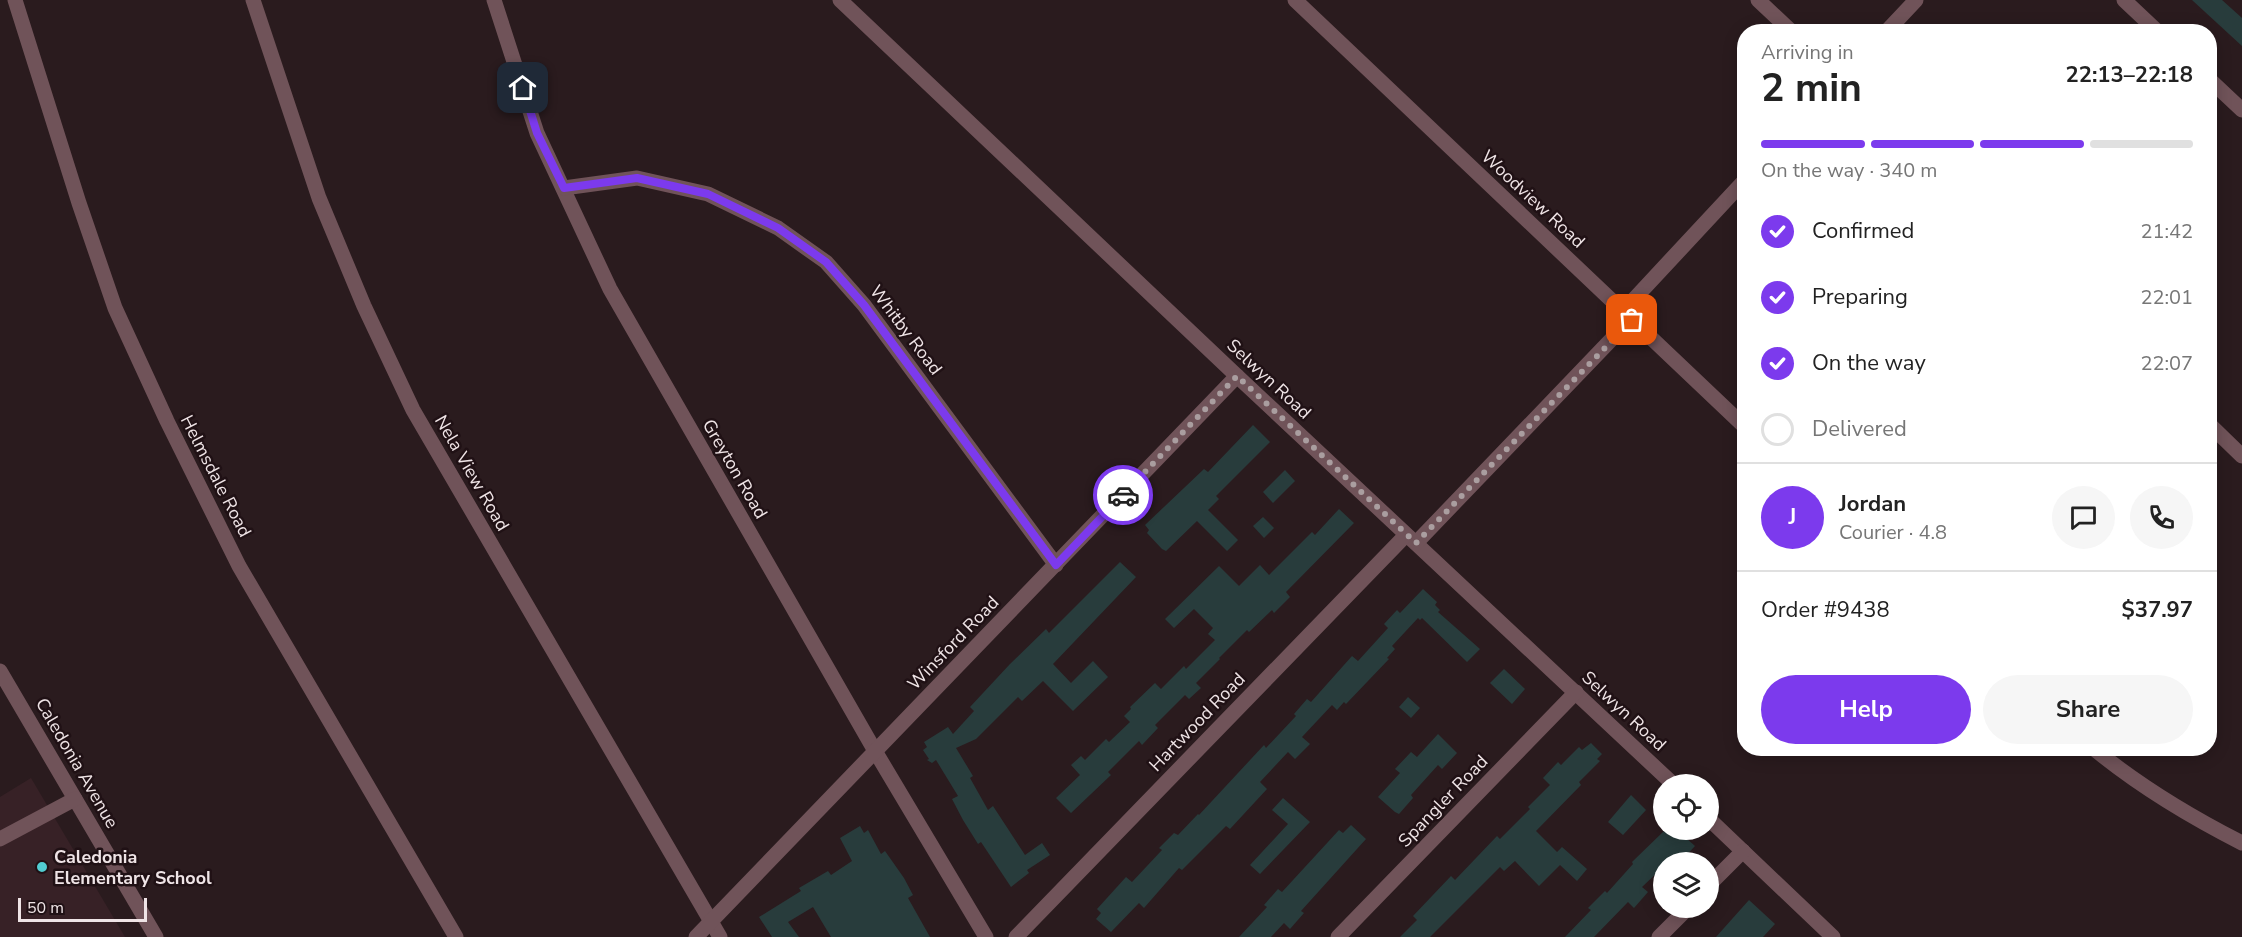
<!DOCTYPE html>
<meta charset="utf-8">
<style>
body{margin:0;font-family:"Nunito Sans",sans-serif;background:#f6f6f6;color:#222;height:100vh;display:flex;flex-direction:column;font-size:22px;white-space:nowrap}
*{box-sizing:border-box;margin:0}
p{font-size:20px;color:#767676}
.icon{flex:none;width:33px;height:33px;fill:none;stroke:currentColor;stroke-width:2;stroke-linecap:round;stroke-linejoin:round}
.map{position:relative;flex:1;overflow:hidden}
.drawer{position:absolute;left:1737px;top:24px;width:480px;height:732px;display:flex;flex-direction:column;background:#fff;border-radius:24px;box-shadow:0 3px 15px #0003}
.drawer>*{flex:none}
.tools{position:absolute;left:1653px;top:774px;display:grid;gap:12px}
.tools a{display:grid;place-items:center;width:66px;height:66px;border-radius:50%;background:#fff;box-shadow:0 3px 15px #0003;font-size:30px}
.scale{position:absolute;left:18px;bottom:15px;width:129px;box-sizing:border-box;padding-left:6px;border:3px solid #efe4e6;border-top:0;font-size:16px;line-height:21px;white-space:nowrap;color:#efe4e6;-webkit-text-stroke:4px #201115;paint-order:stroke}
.pin{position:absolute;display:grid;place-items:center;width:51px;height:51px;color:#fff;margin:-26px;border-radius:12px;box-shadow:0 3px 9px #0006}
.courier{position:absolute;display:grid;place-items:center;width:60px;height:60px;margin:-30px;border:4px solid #7c3aed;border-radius:50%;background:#fff;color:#222;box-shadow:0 2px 8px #0007}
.head em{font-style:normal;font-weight:700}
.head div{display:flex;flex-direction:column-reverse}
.head{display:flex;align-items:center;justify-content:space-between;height:102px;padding:0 24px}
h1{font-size:39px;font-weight:700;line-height:45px}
.bar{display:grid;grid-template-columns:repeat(4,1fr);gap:9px 6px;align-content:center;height:72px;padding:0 24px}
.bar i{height:8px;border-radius:4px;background:#e0e0e0}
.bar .current{background:#7c3aed}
.bar p{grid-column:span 4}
.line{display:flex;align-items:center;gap:15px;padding:0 24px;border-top:2px solid #e0e0e0}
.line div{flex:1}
.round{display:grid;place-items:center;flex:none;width:63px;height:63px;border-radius:32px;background:#f6f6f6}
ol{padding:0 24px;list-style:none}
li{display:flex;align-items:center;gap:18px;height:66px}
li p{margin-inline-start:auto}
li .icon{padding:6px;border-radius:50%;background:#7c3aed;color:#fff;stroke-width:4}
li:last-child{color:#767676}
li i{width:33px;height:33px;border:3px solid #e0e0e0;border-radius:50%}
.cta{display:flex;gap:12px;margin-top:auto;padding:12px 24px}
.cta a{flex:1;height:69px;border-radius:36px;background:#7c3aed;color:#fff;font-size:24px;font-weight:700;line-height:69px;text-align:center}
.cta a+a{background:#f6f6f6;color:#222}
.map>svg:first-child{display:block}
.built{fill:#372126}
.building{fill:#283c3c}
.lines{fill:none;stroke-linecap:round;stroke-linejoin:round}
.minor{stroke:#705359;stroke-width:15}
.done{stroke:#aa9ea0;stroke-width:6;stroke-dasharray:0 10.8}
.route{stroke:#7c3aed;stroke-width:8}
.poi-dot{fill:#51ccd1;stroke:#201115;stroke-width:2}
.labels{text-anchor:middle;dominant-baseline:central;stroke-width:5;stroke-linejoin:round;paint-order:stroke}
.street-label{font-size:18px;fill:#efe4e6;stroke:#201115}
.poi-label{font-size:18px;font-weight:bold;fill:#efe4e6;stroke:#201115;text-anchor:start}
</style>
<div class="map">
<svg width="2242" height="937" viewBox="0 0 2242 937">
<rect width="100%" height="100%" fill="#2a1b1e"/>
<!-- built -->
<polygon class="built" points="31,778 125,937 0,937 0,797"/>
<!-- building -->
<g class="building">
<polygon points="2192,0 2222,0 2242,18 2242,46"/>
<polygon points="1253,425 1270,442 1216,496 1219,499 1208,510 1238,540 1227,551 1197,521 1166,551 1162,549 1147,533 1149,530 1145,525 1204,469 1208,472"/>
<polygon points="1285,470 1295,481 1273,503 1263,492"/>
<polygon points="1339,509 1354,523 1286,592 1290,597 1274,613 1272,610 1249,632 1247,630 1219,658 1220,659 1196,683 1201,688 1189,699 1185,695 1155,725 1158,728 1142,745 1139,741 1108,772 1111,775 1071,813 1056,798 1080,775 1071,765 1081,756 1085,760 1106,739 1109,742 1130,722 1124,716 1131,709 1130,707 1155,683 1161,689 1184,666 1186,669 1215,640 1208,634 1213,628 1194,609 1174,628 1165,619 1219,566 1239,586 1260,565 1269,575 1312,532 1315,535"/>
<polygon points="1263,517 1274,528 1264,538 1253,526"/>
<polygon points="1120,562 1136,577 1053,664 1071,683 1093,661 1108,677 1073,711 1043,681 1022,701 1018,697 976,739 956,748 973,776 970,778 988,810 993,806 1025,855 1042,843 1050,855 1027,870 1029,873 1011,887 981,842 978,844 963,820 952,799 958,796 936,760 932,763 927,760 929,759 923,750 927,747 924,742 948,727 953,734 974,711 970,707 1010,664 1046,629 1049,633"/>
<polygon points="1423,589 1437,602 1435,605 1440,610 1438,612 1480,649 1467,662 1422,618 1420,620 1418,618 1392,646 1395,649 1387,658 1389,659 1346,704 1344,702 1337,710 1332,705 1302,737 1310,744 1295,759 1288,752 1260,782 1267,789 1230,829 1226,826 1182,870 1179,868 1144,908 1139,903 1111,932 1096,919 1101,913 1097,909 1126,877 1132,882 1162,850 1159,848 1174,833 1178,835 1198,814 1199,815 1264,745 1266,748 1296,716 1294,714 1307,699 1311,702 1352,656 1358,661 1388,628 1384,624 1397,610 1400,613"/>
<polygon points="1504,669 1525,689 1512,704 1490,683"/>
<polygon points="1408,697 1420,708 1411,718 1399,707"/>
<polygon points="1438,734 1457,753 1442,769 1438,765 1411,795 1413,798 1399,814 1395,812 1378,797 1400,773 1395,769 1411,752 1417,757"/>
<polygon points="1591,743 1602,754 1597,759 1600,761 1579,782 1581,785 1536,831 1557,852 1562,847 1587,869 1577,881 1560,865 1539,886 1515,861 1504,871 1500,867 1430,937 1400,937 1417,920 1413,916 1451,876 1455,880 1497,836 1500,839 1530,809 1528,807 1550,785 1543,778 1558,762 1561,765 1579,747 1582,750"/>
<polygon points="1631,795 1646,810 1623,835 1608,822"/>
<polygon points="1283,798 1310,822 1260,874 1250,865 1288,824 1272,810"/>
<polygon points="1351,825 1366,839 1301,911 1304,913 1290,929 1284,923 1271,937 1239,937 1267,907 1264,905 1278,889 1282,892 1339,830 1343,833"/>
<polygon points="860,826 864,833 868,830 881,854 885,851 904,878 913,895 908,898 930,937 831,937 813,907 788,922 799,937 772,937 759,917 801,891 799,888 828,871 831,875 852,861 840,838"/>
<polygon points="1665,830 1677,830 1695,846 1680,862 1672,857 1667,862 1664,862 1664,866 1642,887 1648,892 1634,908 1628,902 1594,937 1565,937 1591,910 1588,908 1605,891 1607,893 1633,864 1632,862"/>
<polygon points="1749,900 1775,924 1763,937 1716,937"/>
</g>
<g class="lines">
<!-- minor -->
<g class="minor">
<polyline points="15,0 79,203 115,308 167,421 239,566 456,937"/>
<polyline points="253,0 319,198 364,306 413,410 720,937"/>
<polyline points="494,0 537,133 610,289 875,751 986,937"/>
<polyline points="840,0 1237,376 1673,784"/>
<polyline points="1295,0 1744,426"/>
<polyline points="1758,0 1792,32"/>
<polyline points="2124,0 2158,32"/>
<polyline points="1886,32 1916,0"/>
<polyline points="2210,80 2242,110"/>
<polyline points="564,188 637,178 708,194 778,228 826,262 864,305 1056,565"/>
<polyline points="1623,311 1744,181"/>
<polyline points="2210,425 2242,456"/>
<polyline points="1416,543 1631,319"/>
<polyline points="0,671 156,937"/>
<path d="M 2093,748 C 2139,786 2189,816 2242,843"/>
<polyline points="1708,818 1833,937"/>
<polyline points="0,839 75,799"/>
<polyline points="1708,886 1743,851"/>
<polyline points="696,937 1237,376"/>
<polyline points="1016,937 1406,535"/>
<polyline points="1338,937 1576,692"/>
<polyline points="1659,937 1688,908"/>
</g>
</g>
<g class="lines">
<!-- done -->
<polyline class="done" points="1123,495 1237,376 1416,543 1632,320"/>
<!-- route -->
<polyline class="route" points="523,88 537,133 564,188 637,178 708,194 778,228 826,262 864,305 1056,565 1123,495"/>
</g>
<!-- markers -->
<circle class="poi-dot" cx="42" cy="867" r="6"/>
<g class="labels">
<!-- street labels -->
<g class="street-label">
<text transform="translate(1533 199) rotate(43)">Woodview Road</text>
<text transform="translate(906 330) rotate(53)">Whitby Road</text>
<text transform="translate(1269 379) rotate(43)">Selwyn Road</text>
<text transform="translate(735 469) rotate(60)">Greyton Road</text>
<text transform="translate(472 473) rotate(60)">Nela View Road</text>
<text transform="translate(216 476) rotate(63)">Helmsdale Road</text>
<text transform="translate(953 643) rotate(-46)">Winsford Road</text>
<text transform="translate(1624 711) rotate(43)">Selwyn Road</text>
<text transform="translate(1197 722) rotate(-46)">Hartwood Road</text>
<text transform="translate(77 763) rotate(60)">Caledonia Avenue</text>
<text transform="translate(1443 801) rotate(-46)">Spangler Road</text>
</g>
<!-- poi labels -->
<g class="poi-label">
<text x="54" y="857">Caledonia<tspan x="54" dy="21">Elementary School</tspan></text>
</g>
</g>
</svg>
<div class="tools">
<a><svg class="icon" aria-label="locate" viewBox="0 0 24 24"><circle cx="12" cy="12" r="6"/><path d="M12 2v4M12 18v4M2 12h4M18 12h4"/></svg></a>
<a><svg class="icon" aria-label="layers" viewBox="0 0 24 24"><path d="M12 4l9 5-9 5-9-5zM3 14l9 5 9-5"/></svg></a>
</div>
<div class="scale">50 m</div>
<div class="pin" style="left:1632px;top:320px;background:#ea580c"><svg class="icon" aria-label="bag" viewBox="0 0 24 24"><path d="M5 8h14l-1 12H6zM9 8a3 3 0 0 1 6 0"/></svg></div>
<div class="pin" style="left:523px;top:88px;background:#1f2937"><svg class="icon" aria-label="home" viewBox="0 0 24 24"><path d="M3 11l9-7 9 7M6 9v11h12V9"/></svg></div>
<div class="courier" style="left:1123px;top:495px"><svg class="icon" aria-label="car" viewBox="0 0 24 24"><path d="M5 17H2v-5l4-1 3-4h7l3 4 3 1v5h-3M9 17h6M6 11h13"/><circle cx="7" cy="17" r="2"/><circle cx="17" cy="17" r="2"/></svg></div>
<section class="drawer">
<div class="head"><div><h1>2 min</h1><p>Arriving in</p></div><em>22:13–22:18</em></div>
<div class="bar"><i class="current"></i><i class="current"></i><i class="current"></i><i></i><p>On the way · 340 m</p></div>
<ol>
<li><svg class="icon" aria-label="check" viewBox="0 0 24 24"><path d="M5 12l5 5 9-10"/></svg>Confirmed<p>21:42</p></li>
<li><svg class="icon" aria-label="check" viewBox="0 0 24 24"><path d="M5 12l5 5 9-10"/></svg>Preparing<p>22:01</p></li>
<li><svg class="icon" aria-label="check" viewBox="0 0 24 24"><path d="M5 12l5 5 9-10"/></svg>On the way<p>22:07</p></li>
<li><i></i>Delivered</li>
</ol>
<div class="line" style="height:108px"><b class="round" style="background:#7c3aed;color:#fff">J</b><div><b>Jordan</b><p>Courier · 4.8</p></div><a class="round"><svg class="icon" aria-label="chat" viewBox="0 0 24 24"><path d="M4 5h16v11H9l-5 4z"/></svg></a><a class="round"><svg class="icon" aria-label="phone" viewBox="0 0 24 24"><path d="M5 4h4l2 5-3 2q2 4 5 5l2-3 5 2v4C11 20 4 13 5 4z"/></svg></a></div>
<div class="line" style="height:78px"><div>Order #9438</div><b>$37.97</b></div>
<div class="cta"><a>Help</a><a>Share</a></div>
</section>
</div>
